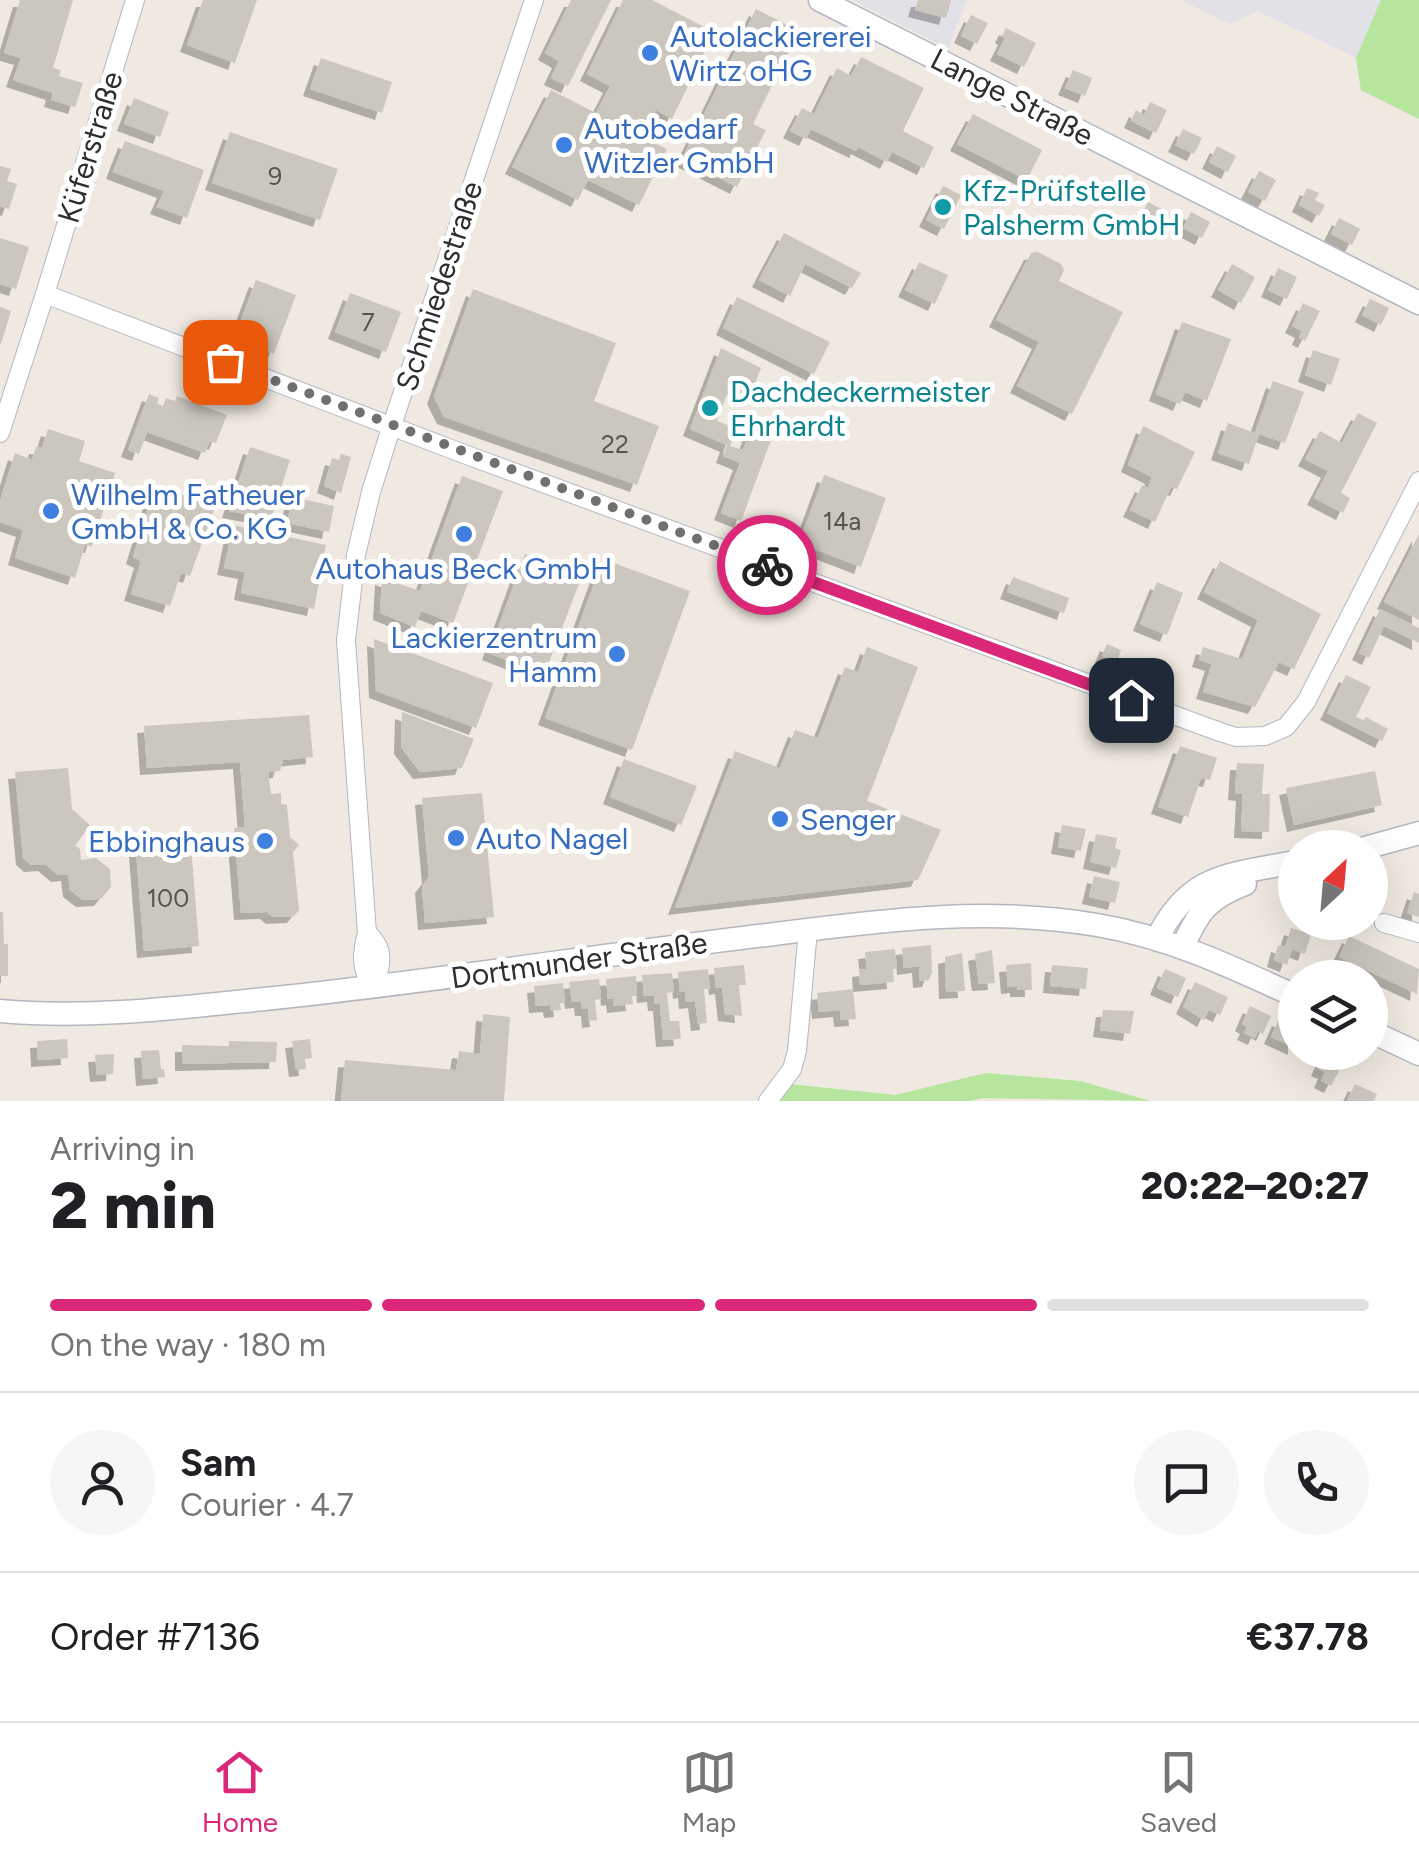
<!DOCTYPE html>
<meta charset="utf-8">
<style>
body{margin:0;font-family:Figtree,sans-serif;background:#f6f6f6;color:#202124;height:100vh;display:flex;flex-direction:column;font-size:38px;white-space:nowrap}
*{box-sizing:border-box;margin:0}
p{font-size:32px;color:#757577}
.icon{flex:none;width:55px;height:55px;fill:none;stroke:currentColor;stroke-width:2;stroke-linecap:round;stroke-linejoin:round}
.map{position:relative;height:1101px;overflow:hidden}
.drawer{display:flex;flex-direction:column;background:#fff;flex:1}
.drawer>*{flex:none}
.needle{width:65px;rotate:26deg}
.tools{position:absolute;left:1278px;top:830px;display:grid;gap:20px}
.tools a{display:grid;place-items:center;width:110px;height:110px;border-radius:50%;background:#fff;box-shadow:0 10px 40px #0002;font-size:50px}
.pin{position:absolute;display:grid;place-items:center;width:85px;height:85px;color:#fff;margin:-42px;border-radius:20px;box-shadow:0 5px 15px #0006}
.courier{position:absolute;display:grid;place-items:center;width:100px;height:100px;margin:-50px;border:8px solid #db2777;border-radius:50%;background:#fff;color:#222;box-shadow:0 2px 12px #0007}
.head em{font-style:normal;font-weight:800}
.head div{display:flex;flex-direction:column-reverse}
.head{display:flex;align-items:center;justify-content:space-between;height:170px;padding:0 50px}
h1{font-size:65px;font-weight:800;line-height:75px}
.bar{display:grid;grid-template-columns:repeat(4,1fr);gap:15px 10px;align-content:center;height:120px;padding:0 50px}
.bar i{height:12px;border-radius:8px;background:#e0e0e0}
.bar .on{background:#db2777}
.bar p{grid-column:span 4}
.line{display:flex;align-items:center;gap:25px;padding:0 50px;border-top:2px solid #e0e0e0}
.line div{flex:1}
.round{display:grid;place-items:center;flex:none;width:105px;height:105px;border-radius:52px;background:#f6f6f6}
.menu{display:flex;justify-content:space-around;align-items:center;height:140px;border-top:2px solid #e0e0e0;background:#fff;font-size:28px;color:#757577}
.menu a{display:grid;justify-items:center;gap:5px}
.menu .on{color:#db2777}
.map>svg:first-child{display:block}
.industrial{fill:#e3e1e8}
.green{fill:#b6e59e}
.building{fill:#cbc7bf;filter:url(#shadow)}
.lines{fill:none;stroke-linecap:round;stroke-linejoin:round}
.street-casing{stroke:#b4b7c1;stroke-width:20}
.secondary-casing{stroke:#b4b7c1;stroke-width:25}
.street{stroke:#fff;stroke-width:18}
.secondary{stroke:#fff;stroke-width:22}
.done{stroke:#726f6d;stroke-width:10;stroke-dasharray:0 18}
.route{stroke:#db2777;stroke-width:12}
.shop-dot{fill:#3f7fe0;stroke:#fff;stroke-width:4}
.culture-dot{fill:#0f9aa8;stroke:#fff;stroke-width:4}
.labels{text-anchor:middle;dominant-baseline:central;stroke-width:10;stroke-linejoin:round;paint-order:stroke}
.number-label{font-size:25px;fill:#555452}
.shop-label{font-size:30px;fill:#366cbe;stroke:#fff;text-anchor:start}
.street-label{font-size:30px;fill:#2e2e2e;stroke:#fff}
.culture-label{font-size:30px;fill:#0d838f;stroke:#fff;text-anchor:start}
</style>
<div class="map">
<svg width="1419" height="1101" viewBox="0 0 1419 1101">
<defs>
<filter id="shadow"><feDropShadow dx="-7" dy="7" stdDeviation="0" flood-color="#0004"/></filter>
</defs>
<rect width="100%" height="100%" fill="#efe9e1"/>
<!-- industrial -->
<g class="industrial">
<polygon points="852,0 967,0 948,49"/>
<polygon points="1181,0 1419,0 1419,119 1361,90 1355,57 1257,11 1230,24"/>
</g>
<!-- green -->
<g class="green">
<polygon points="1381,0 1419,0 1419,119 1361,90 1356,58"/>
<polygon points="986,1073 1080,1081 1151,1101 983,1098 970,1101 775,1101 789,1084 895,1095"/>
</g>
<!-- building -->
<g class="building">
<polygon points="20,0 73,0 53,68 61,70 59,76 83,83 75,107 51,100 53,93 13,80 21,58 4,53"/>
<polygon points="203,0 257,0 235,63 187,45"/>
<polygon points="571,0 611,0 568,86 551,78 559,61 545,53"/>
<polygon points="623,0 652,0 714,32 672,119 656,110 643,138 667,149 639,205 588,180 578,200 512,167 551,90 596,113 610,86 587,74"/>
<polygon points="918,0 951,0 946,18 915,10"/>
<polygon points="756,9 799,31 753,124 766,130 737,187 682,159"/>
<polygon points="971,15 988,23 977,44 961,36"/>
<polygon points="1006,28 1036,43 1024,67 997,54 1005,38 1002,36"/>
<polygon points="861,57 924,88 903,131 934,147 924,168 892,152 887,162 858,147 856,151 811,129 806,139 790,131 802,108 814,114 837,68 851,76"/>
<polygon points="321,58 392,82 382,113 310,89"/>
<polygon points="1073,70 1092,78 1085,96 1065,88"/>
<polygon points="134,98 169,112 160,137 124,124"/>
<polygon points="1150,102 1167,110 1156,133 1131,121 1136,110 1144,115"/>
<polygon points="973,114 1042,150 1027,180 957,144"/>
<polygon points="1183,129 1202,138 1194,154 1175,145"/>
<polygon points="230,132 338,169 320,220 212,183"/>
<polygon points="125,141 204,170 187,218 157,207 164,191 113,172"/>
<polygon points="1217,146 1236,156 1228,172 1209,162"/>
<polygon points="0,166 11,169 7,181 17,184 9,209 0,206"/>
<polygon points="1259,171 1276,180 1265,201 1248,192"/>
<polygon points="943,186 961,195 944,229 926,220"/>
<polygon points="1307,188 1319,193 1315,200 1325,205 1319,216 1299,205"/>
<polygon points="1148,202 1169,213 1158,233 1139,220"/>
<polygon points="1191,212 1210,222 1202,238 1183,228"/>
<polygon points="1339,218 1360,229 1352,245 1331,234"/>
<polygon points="784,233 861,273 852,288 805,264 790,296 759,280"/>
<polygon points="0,238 29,247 16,289 0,284"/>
<polygon points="1038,252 1061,264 1064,270 1059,281 1123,312 1072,414 1017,386 1039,342 996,320 1031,253"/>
<polygon points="919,262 948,275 935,304 905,290"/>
<polygon points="1232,264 1255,277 1241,303 1218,290"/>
<polygon points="1278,268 1297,277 1287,299 1268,290"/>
<polygon points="256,280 296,295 274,354 234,339"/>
<polygon points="473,289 616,343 594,401 659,426 637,485 444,417 434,397"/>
<polygon points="350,293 401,312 386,352 335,332"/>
<polygon points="737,297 830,342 814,374 723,328"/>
<polygon points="1370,299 1389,308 1381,325 1362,315"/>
<polygon points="1303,303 1320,311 1305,341 1299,338 1302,331 1292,326"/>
<polygon points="0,307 11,311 1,344 0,343"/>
<polygon points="1182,322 1231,339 1207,401 1185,392 1180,404 1156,394"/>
<polygon points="721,348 761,368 751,394 730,386 717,421 736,428 730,446 743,450 750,433 771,440 741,521 721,513 740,463 723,456 727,445 690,429"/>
<polygon points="1313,350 1340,359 1331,385 1305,375"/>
<polygon points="1273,381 1304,392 1285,443 1259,434 1249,464 1218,453 1228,423 1255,433"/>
<polygon points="149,394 159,398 157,404 163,406 166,398 175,401 177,396 227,415 216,443 210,441 205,453 147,432 139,454 128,450"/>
<polygon points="1358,413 1377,423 1341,493 1350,498 1343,513 1314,498 1328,471 1305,459 1320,431 1342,443"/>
<polygon points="1143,426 1195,452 1177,489 1171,487 1155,522 1130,510 1142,485 1148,488 1152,477 1128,465"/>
<polygon points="48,429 85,441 79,461 115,473 92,546 85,545 75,578 15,558 23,530 0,522 0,501 15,453 32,460 36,447 42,448"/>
<polygon points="250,447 290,460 271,519 229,511"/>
<polygon points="341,454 351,457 341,493 324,486 332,458 339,460"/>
<polygon points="824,475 886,498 861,567 799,543"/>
<polygon points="462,476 503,491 453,623 421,611 415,627 380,613 382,578 420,591"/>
<polygon points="155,485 215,507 190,576 181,573 170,606 131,594 141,561 133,557"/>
<polygon points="292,497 334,506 329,532 287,523"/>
<polygon points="233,525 326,545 314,609 241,593 245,572 224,568"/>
<polygon points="1419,534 1419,620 1384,602"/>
<polygon points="525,554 582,576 544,675 489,653"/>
<polygon points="603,559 690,591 632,750 545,718"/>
<polygon points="1220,561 1321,614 1294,669 1279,662 1255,707 1203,692 1212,664 1199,660 1203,647 1242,659 1258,620 1204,592"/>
<polygon points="1013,577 1069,598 1064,613 1007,592"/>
<polygon points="1157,582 1183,593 1167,635 1140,624"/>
<polygon points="1380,609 1419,628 1419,643 1384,626 1369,658 1359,653"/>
<polygon points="374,639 493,683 476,728 376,691"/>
<polygon points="1107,644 1121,650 1117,662 1102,656"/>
<polygon points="867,647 918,667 867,801 941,830 918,880 675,908 735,751 780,768 795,730 818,738 845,667 858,672"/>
<polygon points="1346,675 1371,687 1356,717 1364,720 1366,717 1388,729 1382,741 1327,713"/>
<polygon points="402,712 474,739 462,768 420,772 401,747"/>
<polygon points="309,715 313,757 283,760 280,771 268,772 271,794 281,793 281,804 287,805 290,837 299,845 293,852 299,910 294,916 273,917 267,912 241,913 234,828 245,827 240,762 147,768 144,726"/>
<polygon points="1180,746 1217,758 1210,780 1201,778 1188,817 1158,807"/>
<polygon points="624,759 697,786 681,825 610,797"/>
<polygon points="1237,763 1264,764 1262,794 1270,794 1269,832 1241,831 1243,794 1235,793"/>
<polygon points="68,768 72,809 90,825 75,846 80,849 81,860 96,858 110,869 111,887 101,899 83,900 70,890 68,874 58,875 45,864 31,865 23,858 15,772"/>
<polygon points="1375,771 1382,805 1294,825 1286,788"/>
<polygon points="482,793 494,917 425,923 422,886 429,877 422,798"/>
<polygon points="1062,825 1086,829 1081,851 1058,847"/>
<polygon points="1096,834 1117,838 1115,848 1121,850 1116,868 1090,862"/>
<polygon points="191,845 199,946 144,951 136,850"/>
<polygon points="1094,876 1120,882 1115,903 1089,897"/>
<polygon points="1414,892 1419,894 1419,917 1407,913"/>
<polygon points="0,912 3,912 4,944 8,944 8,976 0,976"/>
<polygon points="1291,928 1311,934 1305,954 1292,949 1287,965 1274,960 1278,945 1285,947"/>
<polygon points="1349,936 1419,969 1417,994 1339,957"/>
<polygon points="931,945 932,972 929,980 920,981 919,966 904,968 902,948"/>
<polygon points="895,949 897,969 893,969 894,982 860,985 859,970 867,969 865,952"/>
<polygon points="992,950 995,983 979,984 975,954"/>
<polygon points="962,953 965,991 946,992 945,957"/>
<polygon points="1031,963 1032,990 1017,990 1017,986 1008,987 1006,965"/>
<polygon points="744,965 746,985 739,985 742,1016 725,1014 722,987 716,988 714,968"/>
<polygon points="1052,965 1088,968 1086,989 1050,986"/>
<polygon points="708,969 710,989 704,989 707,1023 698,1024 695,1001 686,1002 685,991 680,992 678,972"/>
<polygon points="1165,969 1186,978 1178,997 1157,988"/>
<polygon points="672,973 674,992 667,993 670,1021 679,1021 681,1039 663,1040 660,1004 655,1004 654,995 644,996 642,975"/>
<polygon points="636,976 637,996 632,996 633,1004 614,1006 613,998 608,999 606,979"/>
<polygon points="599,979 601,999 595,1000 597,1020 589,1021 588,1009 582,1009 581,1001 572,1002 569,982"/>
<polygon points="1195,982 1228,997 1220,1015 1209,1010 1204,1020 1183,1007"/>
<polygon points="563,983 565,1003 560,1003 561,1010 551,1011 550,1005 536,1006 534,986"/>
<polygon points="853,989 856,1019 841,1020 840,1010 819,1012 817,993"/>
<polygon points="1250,1006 1271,1016 1263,1034 1258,1031 1255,1038 1244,1033 1247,1027 1242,1024"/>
<polygon points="1103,1010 1134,1011 1130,1034 1100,1030"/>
<polygon points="483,1014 510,1017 504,1101 341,1101 345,1060 456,1070 459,1051 480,1054"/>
<polygon points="1279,1019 1295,1026 1295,1048 1271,1037"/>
<polygon points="67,1039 68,1058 38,1060 37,1041"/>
<polygon points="310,1039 312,1058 305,1059 306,1069 296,1070 292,1041"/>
<polygon points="229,1041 277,1042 276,1062 182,1064 182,1045 229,1046"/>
<polygon points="159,1050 161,1069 164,1069 165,1077 143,1079 141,1051"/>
<polygon points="1326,1052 1349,1052 1331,1086 1321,1081 1325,1072 1318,1069"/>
<polygon points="114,1054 113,1074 97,1075 95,1055"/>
<polygon points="1355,1084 1377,1094 1374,1101 1347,1101"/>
</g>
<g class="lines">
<!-- street casing -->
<g class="street-casing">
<g id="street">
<polyline points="45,294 135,0"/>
<polyline points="0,433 45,294 464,454 1220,732 1236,737 1265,736 1286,727 1306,702 1419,481"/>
<polyline points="1384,923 1419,933"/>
<path d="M 367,933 C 386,949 382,967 372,988"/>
<path d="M 372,988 C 361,968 361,955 367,933 L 346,640 L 356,555 L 371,492 L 392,425 L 534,0"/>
<polyline points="768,1101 792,1069 797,1051 808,930"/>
</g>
</g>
<!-- secondary casing -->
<g class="secondary-casing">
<g id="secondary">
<polyline points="820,0 1419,303"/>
<polyline points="1365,848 1419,833"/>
<path d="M 1157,939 C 1189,873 1230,875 1295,862"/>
<path d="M 1183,946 C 1199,911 1208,898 1245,884"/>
<path d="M 0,1011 C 88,1019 177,1008 264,999 C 432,982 598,955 766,935 C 876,921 986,906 1097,925 C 1168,937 1230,966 1295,996"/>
<polyline points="1370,1031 1419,1054"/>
</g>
</g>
<!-- street -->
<use href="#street" class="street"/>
<!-- secondary -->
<use href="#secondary" class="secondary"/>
</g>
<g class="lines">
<!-- done -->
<polyline class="done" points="225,362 767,565"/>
<!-- route -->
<polyline class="route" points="767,565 1131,700"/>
</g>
<!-- markers -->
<g class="shop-dot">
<circle cx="650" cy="53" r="10"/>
<circle cx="564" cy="145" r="10"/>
<circle cx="51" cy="511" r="10"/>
<circle cx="464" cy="534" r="10"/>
<circle cx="617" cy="654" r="10"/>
<circle cx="780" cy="819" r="10"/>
<circle cx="456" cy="838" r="10"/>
<circle cx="265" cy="841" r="10"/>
</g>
<g class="culture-dot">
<circle cx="943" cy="207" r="10"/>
<circle cx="710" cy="408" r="10"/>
</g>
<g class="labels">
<!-- number labels -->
<g class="number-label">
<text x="275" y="176">9</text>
<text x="368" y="322">7</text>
<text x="615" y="444">22</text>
<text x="842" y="521">14a</text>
<text x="168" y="898">100</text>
</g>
<!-- shop labels -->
<g class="shop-label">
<text x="670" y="36">Autolackiererei<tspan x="670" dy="34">Wirtz oHG</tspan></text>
<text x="584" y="128">Autobedarf<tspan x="584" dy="34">Witzler GmbH</tspan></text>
<text x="71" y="494">Wilhelm Fatheuer<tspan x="71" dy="34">GmbH &amp; Co. KG</tspan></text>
<text x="464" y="568" text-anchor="middle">Autohaus Beck GmbH</text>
<text x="597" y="637" text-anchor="end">Lackierzentrum<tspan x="597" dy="34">Hamm</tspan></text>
<text x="800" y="819">Senger</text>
<text x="476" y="838">Auto Nagel</text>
<text x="245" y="841" text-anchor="end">Ebbinghaus</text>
</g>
<!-- street labels -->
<g class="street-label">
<text transform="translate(1012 97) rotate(27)">Lange Straße</text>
<text transform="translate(90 147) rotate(-73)">Küferstraße</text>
<text transform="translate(439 286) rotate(-72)">Schmiedestraße</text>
<text transform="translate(579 960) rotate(-8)">Dortmunder Straße</text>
</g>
<!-- culture labels -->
<g class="culture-label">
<text x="963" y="190">Kfz-Prüfstelle<tspan x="963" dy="34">Palsherm GmbH</tspan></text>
<text x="730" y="391">Dachdeckermeister<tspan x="730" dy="34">Ehrhardt</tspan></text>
</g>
</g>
</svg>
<div class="tools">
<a><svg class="needle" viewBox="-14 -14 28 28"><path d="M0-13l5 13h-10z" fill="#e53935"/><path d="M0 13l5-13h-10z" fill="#757577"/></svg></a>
<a><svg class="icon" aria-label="layers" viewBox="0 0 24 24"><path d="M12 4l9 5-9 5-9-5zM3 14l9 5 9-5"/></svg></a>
</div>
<div class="pin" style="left:225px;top:362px;background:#ea580c"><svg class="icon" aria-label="bag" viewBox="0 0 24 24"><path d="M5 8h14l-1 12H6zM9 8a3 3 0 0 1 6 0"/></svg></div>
<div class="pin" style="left:1131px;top:700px;background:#1f2937"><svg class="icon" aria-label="home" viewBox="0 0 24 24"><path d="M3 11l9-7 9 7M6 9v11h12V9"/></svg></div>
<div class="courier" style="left:767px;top:565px"><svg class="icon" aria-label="bike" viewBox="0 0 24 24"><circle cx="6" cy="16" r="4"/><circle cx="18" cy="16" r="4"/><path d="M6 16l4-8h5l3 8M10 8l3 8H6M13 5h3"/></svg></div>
</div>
<section class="drawer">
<div class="head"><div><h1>2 min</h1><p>Arriving in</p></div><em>20:22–20:27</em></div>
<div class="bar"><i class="on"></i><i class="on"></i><i class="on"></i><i></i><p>On the way · 180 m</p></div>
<div class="line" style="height:180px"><a class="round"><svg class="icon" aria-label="person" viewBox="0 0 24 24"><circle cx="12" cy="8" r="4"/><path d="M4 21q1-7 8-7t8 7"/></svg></a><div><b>Sam</b><p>Courier · 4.7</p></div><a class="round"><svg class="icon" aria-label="chat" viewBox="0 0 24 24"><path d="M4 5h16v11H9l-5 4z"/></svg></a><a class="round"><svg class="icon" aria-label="phone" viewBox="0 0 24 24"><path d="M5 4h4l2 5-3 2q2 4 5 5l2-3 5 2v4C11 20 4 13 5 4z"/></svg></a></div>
<div class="line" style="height:130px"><div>Order #7136</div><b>€37.78</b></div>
</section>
<nav class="menu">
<a class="on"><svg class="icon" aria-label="home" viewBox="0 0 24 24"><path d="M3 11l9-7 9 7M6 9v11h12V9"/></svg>Home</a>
<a><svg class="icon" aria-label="map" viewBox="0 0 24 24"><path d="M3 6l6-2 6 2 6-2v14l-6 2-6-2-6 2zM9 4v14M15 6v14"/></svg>Map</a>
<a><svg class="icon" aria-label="saved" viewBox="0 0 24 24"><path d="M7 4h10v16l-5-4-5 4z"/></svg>Saved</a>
</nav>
